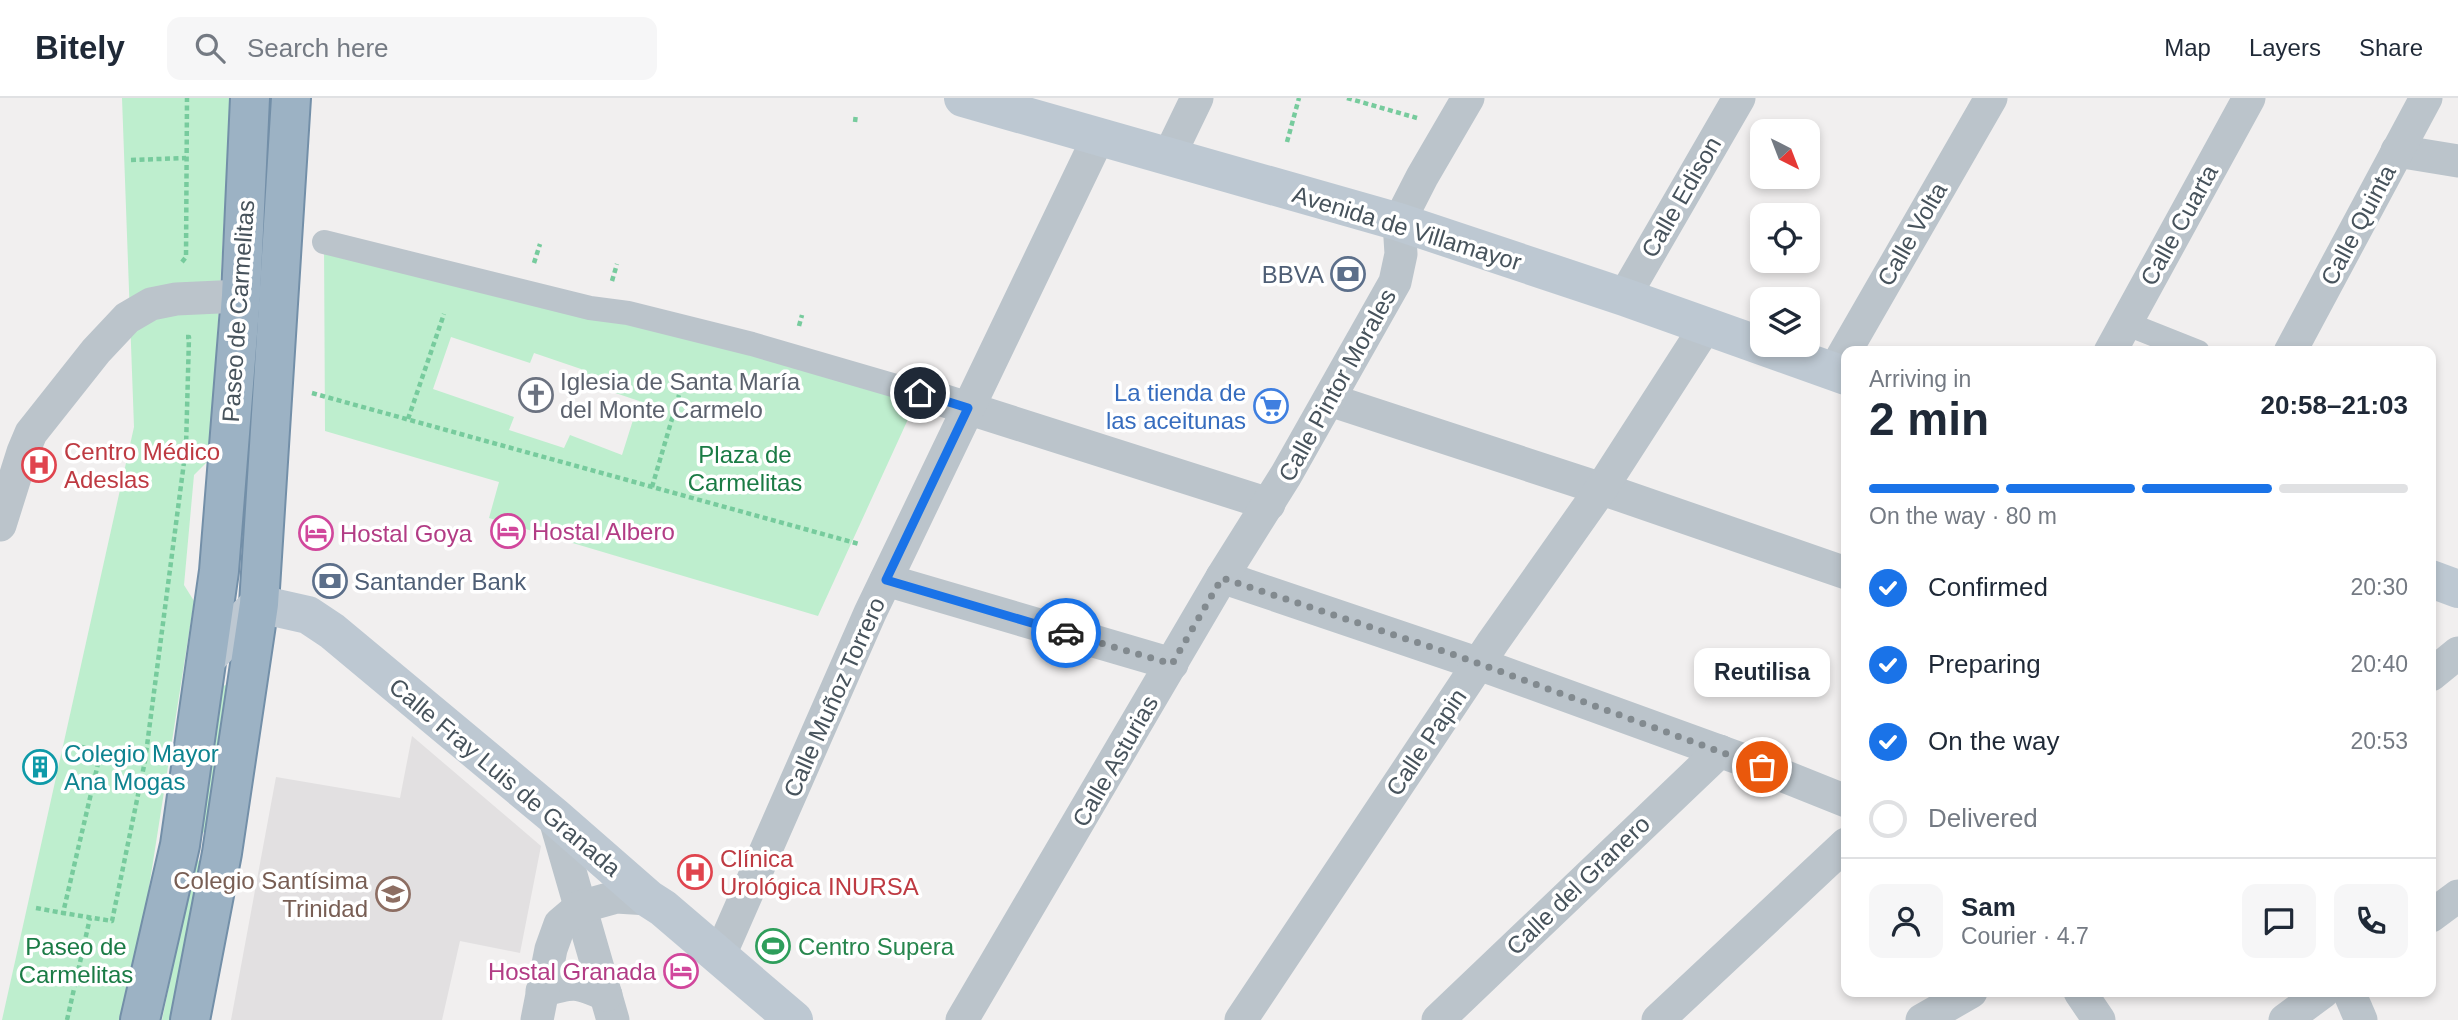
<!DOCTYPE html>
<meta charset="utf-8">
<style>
body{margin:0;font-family:Arial,sans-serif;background:#f6f6f7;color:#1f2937;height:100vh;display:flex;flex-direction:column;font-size:26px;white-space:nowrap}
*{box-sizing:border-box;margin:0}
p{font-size:23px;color:#747a83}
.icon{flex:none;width:38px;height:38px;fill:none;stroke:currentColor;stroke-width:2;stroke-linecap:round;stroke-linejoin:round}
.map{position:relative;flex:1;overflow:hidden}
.drawer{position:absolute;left:1841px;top:248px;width:595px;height:651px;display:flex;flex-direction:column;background:#fff;border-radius:14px;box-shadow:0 4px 10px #0003}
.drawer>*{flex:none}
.needle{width:46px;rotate:138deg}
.fabs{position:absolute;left:1750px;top:21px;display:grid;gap:14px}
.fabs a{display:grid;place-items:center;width:70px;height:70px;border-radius:14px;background:#fff;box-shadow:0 4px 10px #0003;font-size:35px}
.pin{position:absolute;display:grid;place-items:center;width:60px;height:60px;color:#fff;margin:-30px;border:4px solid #fff;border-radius:50%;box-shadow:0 2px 7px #0007}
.courier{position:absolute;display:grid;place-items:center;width:70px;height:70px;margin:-35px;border:5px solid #1a73e8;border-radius:50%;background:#fff;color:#222;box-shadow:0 2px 9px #0007}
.bubble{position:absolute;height:49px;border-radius:14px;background:#fff;box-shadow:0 4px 10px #0003;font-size:23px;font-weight:700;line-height:49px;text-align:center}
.head em{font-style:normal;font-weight:700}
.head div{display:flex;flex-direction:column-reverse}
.head{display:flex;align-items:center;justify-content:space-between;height:119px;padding:0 28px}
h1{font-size:46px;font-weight:700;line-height:52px}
.bar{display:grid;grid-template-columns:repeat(4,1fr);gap:10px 7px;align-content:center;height:84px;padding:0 28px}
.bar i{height:9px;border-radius:5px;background:#e0e1e3}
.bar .on{background:#1a73e8}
.bar p{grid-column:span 4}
.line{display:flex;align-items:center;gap:18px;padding:0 28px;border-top:2px solid #e0e1e3}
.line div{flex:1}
.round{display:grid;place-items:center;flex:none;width:74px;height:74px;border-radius:14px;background:#f6f6f7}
ol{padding:0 28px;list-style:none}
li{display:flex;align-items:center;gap:21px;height:77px}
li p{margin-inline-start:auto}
li .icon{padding:7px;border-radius:50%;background:#1a73e8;color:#fff;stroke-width:4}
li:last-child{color:#747a83}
li i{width:38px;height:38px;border:4px solid #e0e1e3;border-radius:50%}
header{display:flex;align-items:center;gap:42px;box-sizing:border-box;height:98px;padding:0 35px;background:#fff;border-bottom:2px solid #e0e1e3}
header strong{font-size:33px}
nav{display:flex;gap:38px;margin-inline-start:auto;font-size:24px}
.search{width:490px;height:63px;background:#f6f6f7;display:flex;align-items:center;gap:18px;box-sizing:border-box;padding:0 24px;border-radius:14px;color:#747a83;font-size:26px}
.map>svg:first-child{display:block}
.education{fill:#e2e0e1}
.green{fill:#beeece;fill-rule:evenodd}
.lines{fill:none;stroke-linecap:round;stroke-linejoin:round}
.trunk-casing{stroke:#738fa8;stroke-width:42}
.path{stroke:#77cb9d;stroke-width:4.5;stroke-dasharray:5 3.5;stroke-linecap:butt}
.pedestrian{stroke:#bbc4cb;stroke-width:24}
.minor{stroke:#bbc4cb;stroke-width:33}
.secondary{stroke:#bdc8d2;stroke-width:38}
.trunk{stroke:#9cb2c4;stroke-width:38}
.done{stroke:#828a8f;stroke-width:7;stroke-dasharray:0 12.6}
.route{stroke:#1a73e8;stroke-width:9}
.labels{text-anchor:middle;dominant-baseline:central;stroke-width:7;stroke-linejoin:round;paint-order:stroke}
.street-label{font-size:24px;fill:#47535c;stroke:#fff}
.service-label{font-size:24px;fill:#4e5e75;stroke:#fff;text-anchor:end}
.worship-label{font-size:24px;fill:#5b616d;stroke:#fff;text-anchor:start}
.shop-label{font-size:24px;fill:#366cbe;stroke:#fff;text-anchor:end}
.health-label{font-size:24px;fill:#be3a42;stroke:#fff;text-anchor:start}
.park-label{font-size:24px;fill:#1a7b45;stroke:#fff}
.hotel-label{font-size:24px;fill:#b23c85;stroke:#fff;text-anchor:start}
.culture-label{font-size:24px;fill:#0d838f;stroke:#fff;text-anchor:start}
.education-label{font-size:24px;fill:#785e54;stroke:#fff;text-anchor:end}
.leisure-label{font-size:24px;fill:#27864d;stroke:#fff;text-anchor:start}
</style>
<header>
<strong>Bitely</strong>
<div class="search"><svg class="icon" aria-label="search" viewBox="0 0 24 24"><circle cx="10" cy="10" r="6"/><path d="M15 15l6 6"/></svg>Search here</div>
<nav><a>Map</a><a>Layers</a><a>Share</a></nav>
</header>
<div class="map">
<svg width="2458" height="922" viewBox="0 0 2458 922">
<rect width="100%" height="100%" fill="#f1efef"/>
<!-- education -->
<polygon class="education" points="412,638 541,748 520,855 460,843 442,922 231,922 276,679 400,700"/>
<!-- green -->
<g class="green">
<polygon points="122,0 231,0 210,361 194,377 184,487 194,503 139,853 124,922 2,922 134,329"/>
<path d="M 324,144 L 920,295 L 818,518 L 489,420 L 499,384 L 325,333 ZM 451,239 L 530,265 L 534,255 L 581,271 L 577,282 L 639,303 L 622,357 L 570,337 L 564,350 L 509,332 L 514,319 L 433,291 Z"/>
<polygon points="232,583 208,735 200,734 212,668 222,589"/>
<polygon points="195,762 203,763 175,900 170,922 162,922"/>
</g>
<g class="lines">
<!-- trunk casing -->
<g class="trunk-casing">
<g id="trunk">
<polyline points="140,922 180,747 219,473 241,198 250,0"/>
<polyline points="190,922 222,755 259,506 291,0"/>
</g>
</g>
<!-- path -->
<g class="path">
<polyline points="1347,0 1417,20"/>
<polyline points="855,24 856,16"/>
<polyline points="1287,44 1299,0"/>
<polyline points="131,62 186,60"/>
<polyline points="182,164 186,159 187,0"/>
<polyline points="534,165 540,146"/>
<polyline points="612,183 617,166"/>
<polyline points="799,228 802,217"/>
<polyline points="312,295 859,446"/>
<polyline points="408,321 444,216"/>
<polyline points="652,389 679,297"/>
<polyline points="72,647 101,653"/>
<polygon points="101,653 145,663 112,823 63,815"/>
<polyline points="145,663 186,349 189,239 186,239"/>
<polyline points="36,810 63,815"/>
<polyline points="67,922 90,820"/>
</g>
<!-- pedestrian -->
<g class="pedestrian">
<polyline points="324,144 590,210 628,215 752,246 920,295"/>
<polyline points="2125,225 2198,254"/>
</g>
<!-- minor -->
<g class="minor">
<polyline points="2397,53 2458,63"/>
<polyline points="1169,58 1197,0"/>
<polyline points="1624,199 1739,0"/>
<polyline points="2110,254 2249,0"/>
<polyline points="2290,254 2426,0"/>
<polyline points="1834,273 1991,0"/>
<polyline points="920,295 1269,406"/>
<polyline points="1330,302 1620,397 1846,475"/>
<polyline points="0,427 23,354 31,335 96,253 127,220 151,206 176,201 241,198"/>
<polyline points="1222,479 1479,566 1741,661 1846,703"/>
<polyline points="886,482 1172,566"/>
<polyline points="2431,577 2458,555"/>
<polyline points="554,718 613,922"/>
<polyline points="2431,818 2458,798"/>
<polyline points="719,859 870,515 1099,38"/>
<path d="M 542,893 C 573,884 576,883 606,897"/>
<polyline points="2080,894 2099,922"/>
<polyline points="2349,894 2361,922"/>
<polyline points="537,922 551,851 560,826 580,809 616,799 649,801"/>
<polyline points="962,922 1222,479 1286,377 1395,184 1401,156 1399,124 1422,79 1468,0"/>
<polyline points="1241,922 1493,544 1601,391 1706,228"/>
<polyline points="1438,922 1720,653"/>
<polyline points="1658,922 1846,746"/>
<polyline points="1922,922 1971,894"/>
<polyline points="2285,922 2323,894"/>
</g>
<!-- secondary -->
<g class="secondary">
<polyline points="963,0 1399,124 1624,199 1846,278"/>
<polyline points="2431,481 2458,491"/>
<polyline points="208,559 259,506 308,517 332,533 554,718 649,801 663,810 794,922"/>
</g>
<!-- trunk -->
<use href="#trunk" class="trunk"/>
</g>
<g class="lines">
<!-- done -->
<polyline class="done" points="1066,535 1172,566 1222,480 1458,558 1762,669"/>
<!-- route -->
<polyline class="route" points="920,295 968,310 886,482 1066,535"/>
</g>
<!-- icons -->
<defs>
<g id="bank-ring" transform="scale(1.75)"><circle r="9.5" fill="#fff" stroke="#5c6f8a" stroke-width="1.5"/><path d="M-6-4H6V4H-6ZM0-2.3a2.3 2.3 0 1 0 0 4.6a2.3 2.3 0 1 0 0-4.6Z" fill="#5c6f8a"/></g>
<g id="church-ring" transform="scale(1.75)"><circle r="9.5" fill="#fff" stroke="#6b7280" stroke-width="1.5"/><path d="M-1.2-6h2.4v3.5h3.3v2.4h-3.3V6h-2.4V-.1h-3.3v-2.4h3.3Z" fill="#6b7280"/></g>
<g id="supermarket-ring" transform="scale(1.75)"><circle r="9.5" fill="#fff" stroke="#3f7fe0" stroke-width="1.5"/><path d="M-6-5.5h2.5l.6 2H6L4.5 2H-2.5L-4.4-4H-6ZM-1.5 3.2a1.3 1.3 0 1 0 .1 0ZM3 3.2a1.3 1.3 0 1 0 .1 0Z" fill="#3f7fe0"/></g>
<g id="hospital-ring" transform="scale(1.75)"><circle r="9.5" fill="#fff" stroke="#e0444e" stroke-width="1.5"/><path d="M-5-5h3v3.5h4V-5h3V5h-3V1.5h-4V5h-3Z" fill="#e0444e"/></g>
<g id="hotel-ring" transform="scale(1.75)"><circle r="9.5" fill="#fff" stroke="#d1479c" stroke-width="1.5"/><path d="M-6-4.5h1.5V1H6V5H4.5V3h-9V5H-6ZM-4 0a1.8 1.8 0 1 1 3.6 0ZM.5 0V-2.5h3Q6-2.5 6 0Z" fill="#d1479c"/></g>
<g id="building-ring" transform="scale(1.75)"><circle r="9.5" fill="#fff" stroke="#0f9aa8" stroke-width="1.5"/><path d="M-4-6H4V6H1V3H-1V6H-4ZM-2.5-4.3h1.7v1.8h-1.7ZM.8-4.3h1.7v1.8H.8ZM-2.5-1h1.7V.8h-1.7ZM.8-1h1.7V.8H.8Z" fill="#0f9aa8"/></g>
<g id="school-ring" transform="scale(1.75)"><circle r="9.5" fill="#fff" stroke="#8d6e63" stroke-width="1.5"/><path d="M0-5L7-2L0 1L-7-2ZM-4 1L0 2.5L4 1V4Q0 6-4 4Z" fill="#8d6e63"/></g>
<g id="stadium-ring" transform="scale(1.75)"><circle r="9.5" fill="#fff" stroke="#2e9e5b" stroke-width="1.5"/><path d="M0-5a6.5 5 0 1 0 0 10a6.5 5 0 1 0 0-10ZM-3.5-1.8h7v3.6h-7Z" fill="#2e9e5b"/></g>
</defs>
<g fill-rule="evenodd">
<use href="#bank-ring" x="1348" y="176"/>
<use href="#church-ring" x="536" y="297"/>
<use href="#supermarket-ring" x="1271" y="308"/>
<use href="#hospital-ring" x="39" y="367"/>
<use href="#hotel-ring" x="508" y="433"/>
<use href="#hotel-ring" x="316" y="435"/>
<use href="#bank-ring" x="330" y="483"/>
<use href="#building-ring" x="40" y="669"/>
<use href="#hospital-ring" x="695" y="774"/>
<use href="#school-ring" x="393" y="796"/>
<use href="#stadium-ring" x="773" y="848"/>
<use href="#hotel-ring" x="681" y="873"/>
</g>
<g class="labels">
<!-- street labels -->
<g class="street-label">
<text transform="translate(1681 99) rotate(-60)">Calle Edison</text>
<text transform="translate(2179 127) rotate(-61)">Calle Cuarta</text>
<text transform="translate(2358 127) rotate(-62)">Calle Quinta</text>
<text transform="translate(1407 130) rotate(17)">Avenida de Villamayor</text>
<text transform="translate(1912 136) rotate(-60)">Calle Volta</text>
<text transform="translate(238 213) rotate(-86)">Paseo de Carmelitas</text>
<text transform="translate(1337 287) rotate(-61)">Calle Pintor Morales</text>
<text transform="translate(834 599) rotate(-66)">Calle Muñoz Torrero</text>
<text transform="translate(1426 644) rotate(-56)">Calle Papin</text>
<text transform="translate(1115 663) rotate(-60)">Calle Asturias</text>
<text transform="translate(505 679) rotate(40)">Calle Fray Luis de Granada</text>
<text transform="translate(1578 787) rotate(-44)">Calle del Granero</text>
</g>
<!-- service labels -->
<g class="service-label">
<text x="1324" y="176">BBVA</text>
<text x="354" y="483" text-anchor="start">Santander Bank</text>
</g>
<!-- worship labels -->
<g class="worship-label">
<text x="560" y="283">Iglesia de Santa María<tspan x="560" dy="28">del Monte Carmelo</tspan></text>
</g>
<!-- shop labels -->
<g class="shop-label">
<text x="1246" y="294">La tienda de<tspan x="1246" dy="28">las aceitunas</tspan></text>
</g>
<!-- health labels -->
<g class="health-label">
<text x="64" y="353">Centro Médico<tspan x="64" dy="28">Adeslas</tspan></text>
<text x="720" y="760">Clínica<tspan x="720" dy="28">Urológica INURSA</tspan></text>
</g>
<!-- park labels -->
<g class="park-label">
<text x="745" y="356">Plaza de<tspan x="745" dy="28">Carmelitas</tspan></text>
<text x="76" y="848">Paseo de<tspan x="76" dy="28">Carmelitas</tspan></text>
</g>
<!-- hotel labels -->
<g class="hotel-label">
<text x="532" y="433">Hostal Albero</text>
<text x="340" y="435">Hostal Goya</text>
<text x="656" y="873" text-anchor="end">Hostal Granada</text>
</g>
<!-- culture labels -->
<g class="culture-label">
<text x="64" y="655">Colegio Mayor<tspan x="64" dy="28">Ana Mogas</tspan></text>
</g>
<!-- education labels -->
<g class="education-label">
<text x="368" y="782">Colegio Santísima<tspan x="368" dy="28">Trinidad</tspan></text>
</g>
<!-- leisure labels -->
<g class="leisure-label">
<text x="798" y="848">Centro Supera</text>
</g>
</g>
</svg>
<div class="fabs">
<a><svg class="needle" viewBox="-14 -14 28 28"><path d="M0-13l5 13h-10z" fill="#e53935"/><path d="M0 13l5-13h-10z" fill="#747a83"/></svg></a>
<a><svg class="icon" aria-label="locate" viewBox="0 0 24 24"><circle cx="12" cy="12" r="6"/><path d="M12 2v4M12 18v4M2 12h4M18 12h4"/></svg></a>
<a><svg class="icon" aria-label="layers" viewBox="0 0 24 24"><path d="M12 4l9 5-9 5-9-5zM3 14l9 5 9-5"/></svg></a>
</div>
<div class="pin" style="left:1762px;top:669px;background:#ea580c"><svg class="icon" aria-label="bag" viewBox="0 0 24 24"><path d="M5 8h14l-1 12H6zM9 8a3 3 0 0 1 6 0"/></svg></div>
<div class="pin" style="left:920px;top:295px;background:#1f2937"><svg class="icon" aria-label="home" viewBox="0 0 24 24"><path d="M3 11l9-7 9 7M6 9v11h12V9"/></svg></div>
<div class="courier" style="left:1066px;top:535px"><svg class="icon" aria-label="car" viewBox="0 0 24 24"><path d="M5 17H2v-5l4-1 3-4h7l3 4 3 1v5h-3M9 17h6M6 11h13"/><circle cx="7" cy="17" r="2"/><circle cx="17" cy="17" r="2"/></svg></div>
<div class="bubble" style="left:1694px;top:550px;width:136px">Reutilisa</div>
<section class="drawer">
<div class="head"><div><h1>2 min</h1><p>Arriving in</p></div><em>20:58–21:03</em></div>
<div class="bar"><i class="on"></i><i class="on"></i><i class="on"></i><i></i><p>On the way · 80 m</p></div>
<ol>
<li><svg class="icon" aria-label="check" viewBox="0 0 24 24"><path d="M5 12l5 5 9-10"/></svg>Confirmed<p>20:30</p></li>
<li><svg class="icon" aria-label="check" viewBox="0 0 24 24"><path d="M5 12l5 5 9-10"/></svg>Preparing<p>20:40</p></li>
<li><svg class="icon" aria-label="check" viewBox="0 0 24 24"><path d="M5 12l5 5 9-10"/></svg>On the way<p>20:53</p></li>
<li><i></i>Delivered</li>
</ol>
<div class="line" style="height:126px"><a class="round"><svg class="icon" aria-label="person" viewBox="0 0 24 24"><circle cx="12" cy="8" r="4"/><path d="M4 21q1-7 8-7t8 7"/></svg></a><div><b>Sam</b><p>Courier · 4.7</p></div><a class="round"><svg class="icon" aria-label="chat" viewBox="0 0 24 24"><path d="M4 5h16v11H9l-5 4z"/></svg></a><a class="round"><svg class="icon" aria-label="phone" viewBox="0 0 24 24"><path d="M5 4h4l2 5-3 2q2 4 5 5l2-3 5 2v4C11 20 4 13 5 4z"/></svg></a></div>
</section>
</div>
